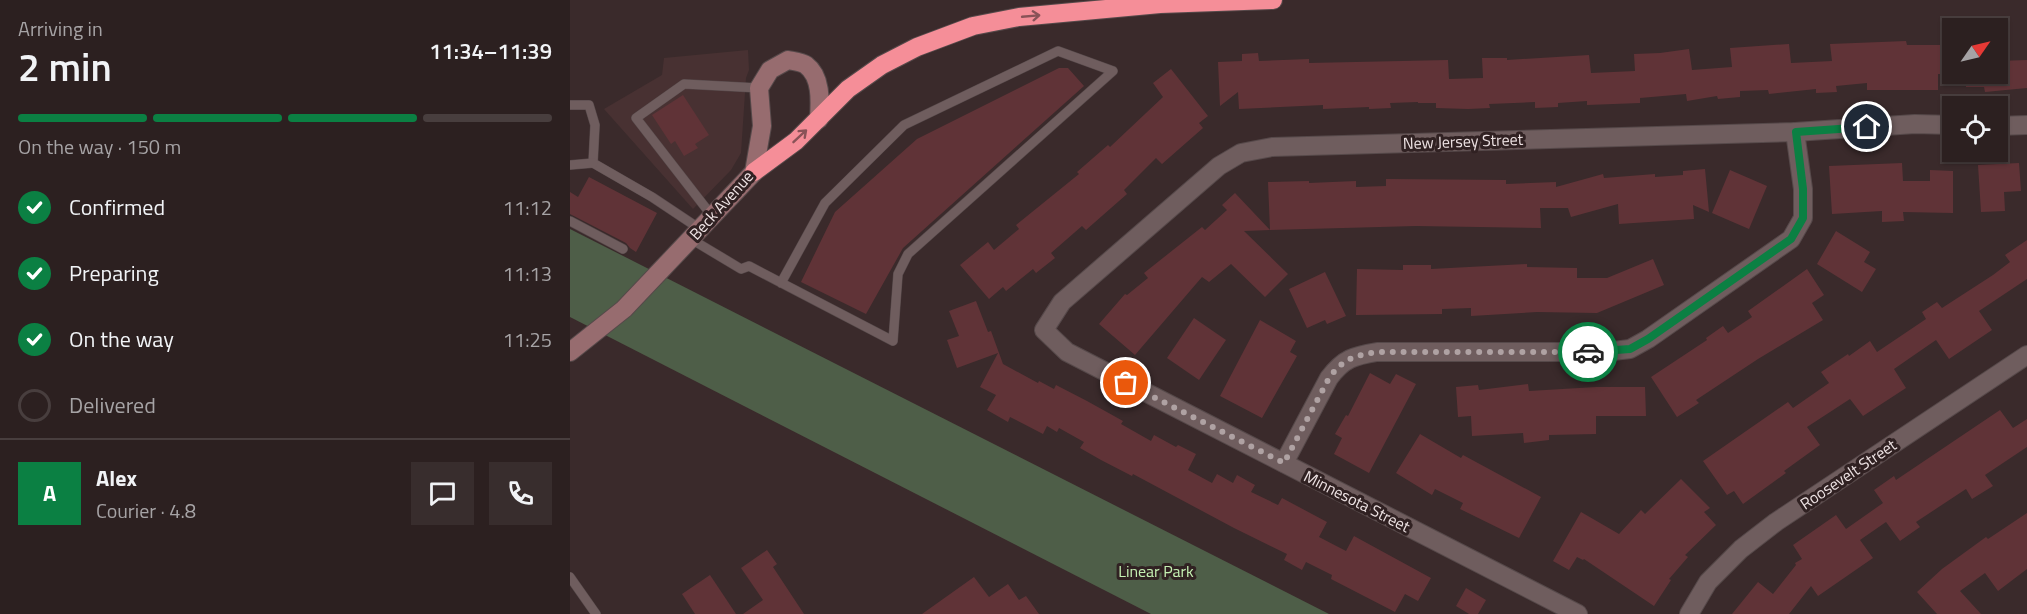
<!DOCTYPE html>
<meta charset="utf-8">
<style>
body{margin:0;font-family:"Titillium Web",sans-serif;background:#382d2d;color:#f1f3f6;height:100vh;display:flex;flex-direction:column;font-size:22px;white-space:nowrap}
*{box-sizing:border-box;margin:0}
p{font-size:20px;color:#a6a3a5}
.icon{flex:none;width:33px;height:33px;fill:none;stroke:currentColor;stroke-width:2;stroke-linecap:round;stroke-linejoin:round}
.map{position:relative;flex:1;overflow:hidden}
.panel{display:flex;flex-direction:column;background:#2c2020;width:570px}
.panel>*{flex:none}
.needle{width:39px;rotate:56deg}
.tools{position:absolute;left:1372px;top:18px;display:grid;gap:12px}
.tools a{display:grid;place-items:center;width:66px;height:66px;border-radius:0px;background:#2c2020;box-shadow:0 2px 4px #0004,0 0 0 2px #483e3e;font-size:30px}
.pin{position:absolute;display:grid;place-items:center;width:51px;height:51px;color:#fff;margin:-26px;border:3px solid #fff;border-radius:50%;box-shadow:0 2px 6px #0007}
.courier{position:absolute;display:grid;place-items:center;width:60px;height:60px;margin:-30px;border:4px solid #0b8043;border-radius:50%;background:#fff;color:#222;box-shadow:0 2px 8px #0007}
.overview em{font-style:normal;font-weight:600}
.overview div{display:flex;flex-direction:column-reverse}
.overview{display:flex;align-items:center;justify-content:space-between;height:102px;padding:0 18px}
h1{font-size:39px;font-weight:600;line-height:45px}
.bar{display:grid;grid-template-columns:repeat(4,1fr);gap:9px 6px;align-content:center;height:72px;padding:0 18px}
.bar i{height:8px;border-radius:4px;background:#483e3e}
.bar .current{background:#0b8043}
.bar p{grid-column:span 4}
.line{display:flex;align-items:center;gap:15px;padding:0 18px;border-top:2px solid #483e3e}
.line div{flex:1}
.round{display:grid;place-items:center;flex:none;width:63px;height:63px;border-radius:0px;background:#382d2d}
ol{padding:0 18px;list-style:none}
li{display:flex;align-items:center;gap:18px;height:66px}
li p{margin-inline-start:auto}
li .icon{padding:6px;border-radius:50%;background:#0b8043;color:#fff;stroke-width:4}
li:last-child{color:#a6a3a5}
li i{width:33px;height:33px;border:3px solid #483e3e;border-radius:50%}
main{display:flex;flex:1;min-height:0}
.map>svg:first-child{display:block}
.built{fill:#483132}
.green{fill:#4e5e48}
.building{fill:#603337}
.lines{fill:none;stroke-linecap:round;stroke-linejoin:round}
.lane-casing{stroke:#56494a;stroke-width:10}
.street-casing{stroke:#56494a;stroke-width:20}
.secondary-casing{stroke:#56494a;stroke-width:20}
.highway-casing{stroke:#56494a;stroke-width:20}
.lane{stroke:#6f5d5e;stroke-width:9}
.street{stroke:#6f5d5e;stroke-width:18}
.secondary{stroke:#976c6f;stroke-width:18}
.highway{stroke:#f58e98;stroke-width:18}
.oneway{stroke:#895257}
.done{stroke:#afa2a3;stroke-width:6;stroke-dasharray:0 10.8}
.route{stroke:#0b8043;stroke-width:8}
.labels{text-anchor:middle;dominant-baseline:central;stroke-width:6;stroke-linejoin:round;paint-order:stroke}
.street-label{font-size:16px;fill:#eee3e4;stroke:#302122}
.park-label{font-size:16px;fill:#c4f0b2;stroke:#302122}
</style>
<main>
<section class="panel">
<div class="overview"><div><h1>2 min</h1><p>Arriving in</p></div><em>11:34–11:39</em></div>
<div class="bar"><i class="current"></i><i class="current"></i><i class="current"></i><i></i><p>On the way · 150 m</p></div>
<ol>
<li><svg class="icon" aria-label="check" viewBox="0 0 24 24"><path d="M5 12l5 5 9-10"/></svg>Confirmed<p>11:12</p></li>
<li><svg class="icon" aria-label="check" viewBox="0 0 24 24"><path d="M5 12l5 5 9-10"/></svg>Preparing<p>11:13</p></li>
<li><svg class="icon" aria-label="check" viewBox="0 0 24 24"><path d="M5 12l5 5 9-10"/></svg>On the way<p>11:25</p></li>
<li><i></i>Delivered</li>
</ol>
<div class="line" style="height:108px"><b class="round" style="background:#0b8043;color:#fff">A</b><div><b>Alex</b><p>Courier · 4.8</p></div><a class="round"><svg class="icon" aria-label="chat" viewBox="0 0 24 24"><path d="M4 5h16v11H9l-5 4z"/></svg></a><a class="round"><svg class="icon" aria-label="phone" viewBox="0 0 24 24"><path d="M5 4h4l2 5-3 2q2 4 5 5l2-3 5 2v4C11 20 4 13 5 4z"/></svg></a></div>
</section>
<div class="map">
<svg width="1457" height="614" viewBox="0 0 1457 614">
<rect width="100%" height="100%" fill="#3a2a2b"/>
<!-- built -->
<polygon class="built" points="178,50 179,70 176,78 171,153 161,170 123,209 34,109 92,75 94,58"/>
<!-- green -->
<polygon class="green" points="0,229 759,614 581,614 0,317"/>
<!-- building -->
<g class="building">
<polygon points="1336,41 1337,45 1383,45 1383,74 1368,74 1368,90 1297,90 1297,83 1266,86 1267,92 1246,93 1246,89 1199,94 1198,90 1170,91 1170,97 1148,99 1147,96 1117,101 1116,94 1070,98 1070,103 1017,105 1017,101 988,103 988,107 965,108 965,102 919,104 920,108 898,109 866,108 866,103 848,103 848,102 820,103 821,108 799,109 799,107 753,109 753,105 669,109 668,92 650,106 648,62 672,61 672,54 688,53 689,61 739,59 739,63 878,60 879,79 913,78 912,58 937,58 937,60 1019,55 1021,73 1065,71 1064,54 1090,53 1119,49 1122,70 1162,67 1160,48 1219,44 1221,63 1262,61 1260,44"/>
<polygon points="1457,60 1457,88 1415,92 1414,87 1396,87 1396,74 1428,74 1428,61"/>
<polygon points="489,68 498,68 514,86 333,248 296,314 231,282 265,212 347,139"/>
<polygon points="601,69 638,116 629,123 633,128 592,164 586,158 554,190 557,194 516,230 512,226 481,253 485,258 466,273 463,269 436,291 433,287 419,299 390,265 418,242 424,250 449,229 446,225 509,174 507,172 538,145 540,147 593,97 583,83"/>
<polygon points="113,95 139,135 125,144 128,148 114,156 105,141 101,144 82,115"/>
<polygon points="1332,163 1333,181 1360,181 1360,170 1383,171 1383,213 1333,212 1334,221 1312,222 1312,211 1262,214 1259,166"/>
<polygon points="1449,163 1451,191 1434,192 1435,211 1411,212 1408,165"/>
<polygon points="1135,169 1139,212 1123,205 1124,219 1049,224 1048,204 1001,217 998,208 970,208 971,228 846,226 700,230 698,182 739,181 739,183 786,181 786,187 816,186 816,179 936,180 936,184 986,182 986,187 1033,174 1034,178 1085,174 1085,177 1113,175 1113,171"/>
<polygon points="1160,170 1197,186 1179,229 1142,213"/>
<polygon points="19,177 87,213 66,252 60,248 56,243 0,214 0,192 8,197"/>
<polygon points="665,193 700,230 674,231 718,274 695,297 661,264 639,282 632,277 565,355 529,324 555,294 557,295 578,278 574,273 632,227 635,230 657,210 652,205"/>
<polygon points="1266,231 1300,252 1294,262 1306,269 1292,292 1247,264"/>
<polygon points="1457,240 1457,279 1409,311 1422,330 1379,359 1366,340 1324,369 1336,388 1293,416 1280,399 1237,427 1250,445 1214,471 1216,473 1173,504 1164,491 1157,495 1133,461 1218,402 1223,408 1259,383 1251,372 1278,354 1279,356 1300,341 1307,352 1356,319 1352,312 1367,302 1372,308 1423,275 1440,262 1435,255"/>
<polygon points="1083,259 1094,285 1027,313 967,312 901,316 901,308 872,309 872,314 786,315 787,269 833,270 833,265 861,265 861,269 957,264 957,267 1007,268 1007,278 1037,278"/>
<polygon points="1237,269 1254,295 1242,303 1253,320 1188,359 1126,400 1129,403 1107,417 1081,377 1137,340 1136,338 1153,326 1158,333 1182,317 1178,311"/>
<polygon points="755,272 776,316 757,324 755,320 737,328 719,289"/>
<polygon points="406,301 418,332 421,331 433,364 468,383 469,381 484,389 486,385 517,401 553,421 551,424 581,441 584,435 606,447 608,445 626,454 618,470 642,483 647,474 663,483 667,475 685,485 681,492 708,505 712,498 757,522 749,537 776,551 784,536 861,578 848,601 835,594 825,612 761,579 762,575 736,562 732,570 714,560 717,554 664,528 563,474 562,476 531,460 510,448 514,442 489,428 487,432 477,426 473,434 440,417 438,422 417,410 426,395 410,387 428,353 387,368 377,340 389,336 379,311"/>
<polygon points="624,318 656,340 629,380 597,358"/>
<polygon points="690,320 726,341 720,352 727,356 692,418 650,396"/>
<polygon points="800,373 820,384 826,374 846,384 799,473 764,454 772,438 765,434 776,415 778,416"/>
<polygon points="958,384 959,391 1026,387 1075,387 1076,416 1026,416 1026,434 979,435 979,440 954,443 953,433 902,436 901,416 888,417 886,387 908,385 909,390"/>
<polygon points="1430,410 1443,428 1457,419 1457,447 1415,475 1423,486 1402,499 1396,489 1346,522 1350,527 1330,541 1316,522 1290,540 1303,558 1248,596 1241,586 1219,614 1162,614 1188,582 1203,594 1226,565 1225,563 1232,559 1223,545 1266,515 1276,529 1313,503 1304,490 1324,476 1326,480"/>
<polygon points="850,434 891,458 893,455 971,497 949,538 890,509 893,503 865,489 862,495 826,473"/>
<polygon points="1111,479 1140,508 1134,512 1146,525 1115,555 1118,557 1099,579 1101,580 1084,606 1014,559 1013,560 1007,557 999,570 983,561 1011,512 1049,534 1071,510 1075,514"/>
<polygon points="1457,513 1457,569 1428,591 1415,573 1390,591 1411,614 1367,614 1347,592 1372,569 1416,537 1418,539"/>
<polygon points="197,550 207,564 203,567 234,614 173,614 193,600 171,568"/>
<polygon points="140,575 166,614 125,614 112,594"/>
<polygon points="404,577 419,597 438,584 449,600 456,596 469,614 352,614"/>
<polygon points="896,588 916,600 908,614 899,614 886,606"/>
</g>
<g class="lines">
<!-- lane casing -->
<g class="lane-casing">
<g id="lane">
<polyline points="0,105 19,105 25,125 23,163 82,197 130,229"/>
<polyline points="0,165 23,163"/>
<polyline points="142,216 66,118 114,84 189,88"/>
<polyline points="0,221 53,249"/>
<polyline points="121,239 171,269 179,266 323,341 328,274 338,254 543,71 488,51 334,125 255,203 211,283"/>
<polyline points="0,577 26,614"/>
</g>
</g>
<!-- street casing -->
<g class="street-casing">
<g id="street">
<polyline points="1428,126 1457,125"/>
<path d="M 714,463 L 759,378 C 774,358 784,356 807,352 L 1035,352 L 1060,349 L 1078,339 L 1221,239 L 1233,218 L 1233,189 L 1225,132"/>
<polyline points="1008,614 497,352 474,330 492,302 649,166 671,153 702,147 1225,132 1345,124 1383,125"/>
<polyline points="1119,614 1138,582 1171,549 1206,522 1457,355"/>
</g>
</g>
<!-- secondary casing -->
<g class="secondary-casing">
<path id="secondary" d="M 0,352 L 54,309 L 184,172 L 192,126 L 189,88 L 200,70 L 218,60 C 223,61 232,62 236,65 C 252,77 250,102 249,119"/>
</g>
<!-- highway casing -->
<g class="highway-casing">
<polyline id="highway" points="184,172 226,141 278,89 312,65 347,47 403,26 449,17 590,4 703,0"/>
</g>
<!-- lane -->
<use href="#lane" class="lane"/>
<!-- street -->
<use href="#street" class="street"/>
<!-- secondary -->
<use href="#secondary" class="secondary"/>
<!-- highway -->
<use href="#highway" class="highway"/>
</g>
<!-- one-way arrows -->
<defs><path id="oneway-shaft" d="M-6 0H5M1.5-3L5.5 0L1.5 3" fill="none" stroke-width="1.6" stroke-linecap="round" stroke-linejoin="round" transform="scale(1.5)"/></defs>
<g class="oneway">
<use href="#oneway-shaft" transform="translate(461 16) rotate(-5)"/>
<use href="#oneway-shaft" transform="translate(230 136) rotate(-43)"/>
</g>
<g class="lines">
<!-- done -->
<path class="done" d="M 556,383 L 714,463 L 759,378 C 774,358 784,356 807,352 L 1018,352"/>
<!-- route -->
<polyline class="route" points="1018,352 1060,349 1078,339 1221,239 1233,218 1233,189 1226,132 1297,127"/>
</g>
<g class="labels">
<!-- street labels -->
<g class="street-label">
<text transform="translate(893 141) rotate(-2)">New Jersey Street</text>
<text transform="translate(151 205) rotate(-48)">Beck Avenue</text>
<text transform="translate(1278 474) rotate(-34)">Roosevelt Street</text>
<text transform="translate(787 501) rotate(27)">Minnesota Street</text>
</g>
<!-- park labels -->
<g class="park-label">
<text x="586" y="571">Linear Park</text>
</g>
</g>
</svg>
<div class="tools">
<a><svg class="needle" viewBox="-14 -14 28 28"><path d="M0-13l5 13h-10z" fill="#e53935"/><path d="M0 13l5-13h-10z" fill="#a6a3a5"/></svg></a>
<a><svg class="icon" aria-label="locate" viewBox="0 0 24 24"><circle cx="12" cy="12" r="6"/><path d="M12 2v4M12 18v4M2 12h4M18 12h4"/></svg></a>
</div>
<div class="pin" style="left:556px;top:383px;background:#ea580c"><svg class="icon" aria-label="bag" viewBox="0 0 24 24"><path d="M5 8h14l-1 12H6zM9 8a3 3 0 0 1 6 0"/></svg></div>
<div class="pin" style="left:1297px;top:127px;background:#1f2937"><svg class="icon" aria-label="home" viewBox="0 0 24 24"><path d="M3 11l9-7 9 7M6 9v11h12V9"/></svg></div>
<div class="courier" style="left:1018px;top:352px"><svg class="icon" aria-label="car" viewBox="0 0 24 24"><path d="M5 17H2v-5l4-1 3-4h7l3 4 3 1v5h-3M9 17h6M6 11h13"/><circle cx="7" cy="17" r="2"/><circle cx="17" cy="17" r="2"/></svg></div>
</div>
</main>
